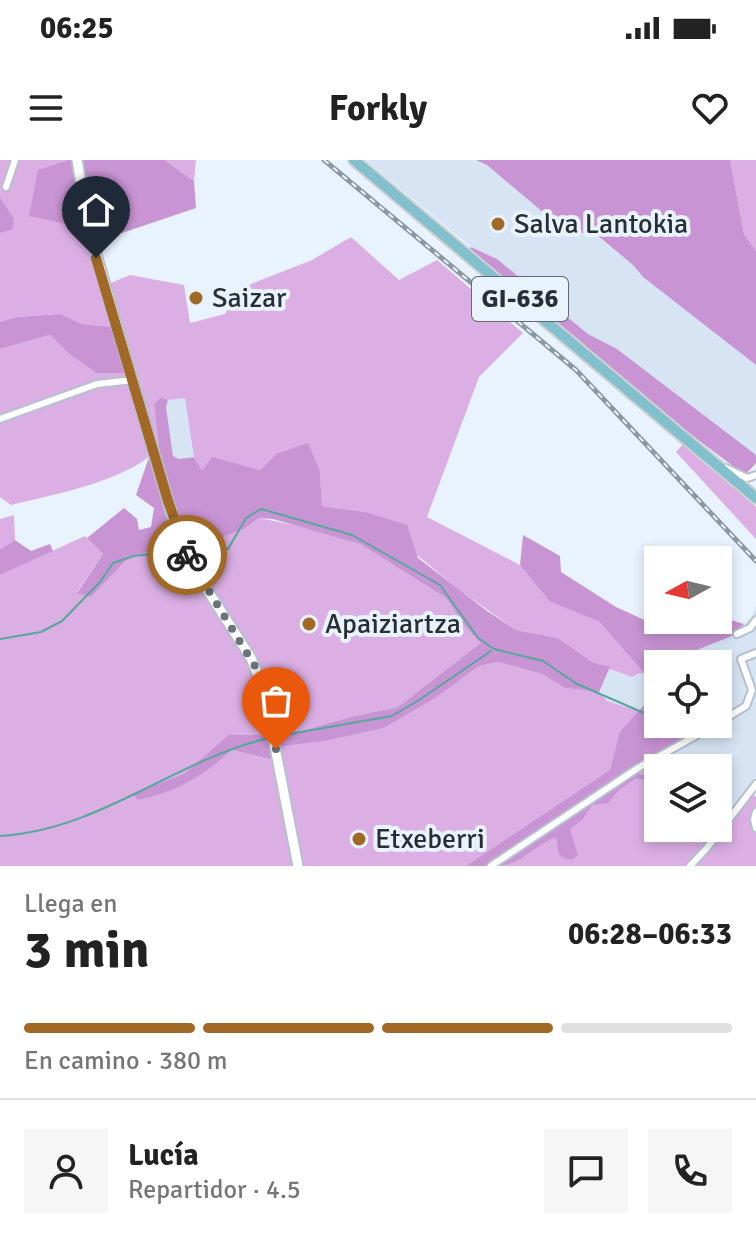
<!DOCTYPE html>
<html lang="es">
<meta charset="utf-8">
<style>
body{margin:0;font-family:Signika,sans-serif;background:#f6f6f6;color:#222;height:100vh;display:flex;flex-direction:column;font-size:30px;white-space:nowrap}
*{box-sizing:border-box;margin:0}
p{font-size:26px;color:#767676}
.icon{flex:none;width:44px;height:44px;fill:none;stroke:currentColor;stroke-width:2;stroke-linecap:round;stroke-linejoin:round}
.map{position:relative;height:706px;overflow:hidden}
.sheet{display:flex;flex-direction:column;background:#fff;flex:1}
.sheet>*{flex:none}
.needle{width:52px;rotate:262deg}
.controls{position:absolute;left:644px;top:386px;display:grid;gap:16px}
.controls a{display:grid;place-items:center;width:88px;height:88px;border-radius:0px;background:#fff;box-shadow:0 4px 12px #0003;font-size:40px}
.pin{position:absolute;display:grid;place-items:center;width:68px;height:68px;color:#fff;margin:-82px -34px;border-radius:50% 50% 50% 0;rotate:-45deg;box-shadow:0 0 8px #0007}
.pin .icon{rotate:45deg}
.courier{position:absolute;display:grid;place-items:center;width:80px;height:80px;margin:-40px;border:6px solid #a16826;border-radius:50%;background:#fff;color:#222;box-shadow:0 2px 10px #0007}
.headline em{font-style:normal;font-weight:700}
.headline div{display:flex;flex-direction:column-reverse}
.headline{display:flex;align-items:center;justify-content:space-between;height:136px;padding:0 24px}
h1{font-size:52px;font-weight:700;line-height:60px}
.bar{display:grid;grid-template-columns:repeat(4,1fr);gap:12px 8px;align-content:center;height:96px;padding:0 24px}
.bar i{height:10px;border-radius:6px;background:#e0e0e0}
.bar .selected{background:#a16826}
.bar p{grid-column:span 4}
.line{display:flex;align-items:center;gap:20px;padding:0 24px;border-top:2px solid #e0e0e0}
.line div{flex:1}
.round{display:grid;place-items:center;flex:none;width:84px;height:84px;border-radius:0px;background:#f6f6f6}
.status{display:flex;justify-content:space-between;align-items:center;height:56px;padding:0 40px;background:#fff;direction:ltr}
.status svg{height:22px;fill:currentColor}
header{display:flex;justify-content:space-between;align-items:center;height:104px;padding:0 24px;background:#fff;font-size:36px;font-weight:700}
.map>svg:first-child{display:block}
.built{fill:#d6e4f4;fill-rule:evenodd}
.green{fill:#dbafe4}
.forest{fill:#c994d4}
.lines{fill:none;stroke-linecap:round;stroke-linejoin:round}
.stream{stroke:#56a79b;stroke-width:2}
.minor-casing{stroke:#b5c1cf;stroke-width:10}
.secondary-casing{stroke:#b5c1cf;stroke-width:13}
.primary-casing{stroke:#d0d1d2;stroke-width:14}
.minor{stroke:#fff;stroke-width:6}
.secondary{stroke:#fff;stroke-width:9}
.primary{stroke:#83c0ce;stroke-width:10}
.rail-casing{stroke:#8e979f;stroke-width:5}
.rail{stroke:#e8f3fe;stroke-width:2;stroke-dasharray:6;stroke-linecap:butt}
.done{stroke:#6c737a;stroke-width:8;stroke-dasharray:0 14.4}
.route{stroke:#a16826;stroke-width:10}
.poi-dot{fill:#a16826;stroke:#e8f3fe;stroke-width:3}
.labels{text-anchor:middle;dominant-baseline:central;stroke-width:8;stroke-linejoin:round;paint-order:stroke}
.shield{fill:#e8f3fe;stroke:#626970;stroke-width:2}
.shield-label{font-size:26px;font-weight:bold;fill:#292e33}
.poi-label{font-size:28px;fill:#292e33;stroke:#e8f3fe;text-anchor:start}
</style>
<div class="status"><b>06:25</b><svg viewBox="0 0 49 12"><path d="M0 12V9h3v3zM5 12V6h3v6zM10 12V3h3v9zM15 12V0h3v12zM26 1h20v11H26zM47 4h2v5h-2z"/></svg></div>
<header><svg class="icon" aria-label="menu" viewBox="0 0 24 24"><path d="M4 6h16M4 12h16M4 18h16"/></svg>Forkly<svg class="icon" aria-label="heart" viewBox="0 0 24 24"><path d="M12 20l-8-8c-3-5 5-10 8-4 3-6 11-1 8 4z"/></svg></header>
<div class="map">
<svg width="756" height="706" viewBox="0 0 756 706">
<rect width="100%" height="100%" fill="#e8f3fe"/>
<!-- built -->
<g class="built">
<polygon points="369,0 476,0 487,5 564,70 596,75 633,105 643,117 756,205 756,295 617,189 588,174 497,99 471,87 368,2"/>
<polygon points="186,237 195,296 179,299 173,296 166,247 168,240"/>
<path d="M 756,445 L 756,630 L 717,677 L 674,678 L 647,662 L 645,641 L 655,619 L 649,590 L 658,564 L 718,564 L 718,504 L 670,504 L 677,498 L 732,476 L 752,456 ZM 658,608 L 718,608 L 718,668 L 658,668 Z"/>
<polygon points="610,507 632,517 639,513 658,516 658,557 607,541 599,532"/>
</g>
<!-- green -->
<g class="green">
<path d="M 0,0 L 69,0 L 90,69 L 101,127 L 130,115 L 184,125 L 190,163 L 225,154 L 241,128 L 312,100 L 351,77 L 399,120 L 437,100 L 523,173 L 479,217 L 427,357 L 520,405 L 549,441 L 600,461 L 645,514 L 639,513 L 632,517 L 594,503 L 558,478 L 516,470 L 458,429 L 365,352 L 322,346 L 320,311 L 276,294 L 260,310 L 202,312 L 194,297 L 185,238 L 168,240 L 161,237 L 154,244 L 159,287 C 132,320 52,335 11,345 L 0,337 L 0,189 L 50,175 L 68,193 L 96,213 L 126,213 L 113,167 L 82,164 L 60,154 L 16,157 L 0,162 L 0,73 L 12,70 L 0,37 Z"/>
<polygon points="165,0 196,0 194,21"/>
<polygon points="730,0 756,0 756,91 744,74"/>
<polygon points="685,282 756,347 756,379 676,292"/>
<polygon points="14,355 15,380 0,389 0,359"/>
<path d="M 259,358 L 313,369 L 360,384 L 446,438 L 464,465 L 482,483 L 398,547 L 354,556 L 287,575 L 228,575 L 185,613 L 134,634 L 138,640 C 176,633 204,616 232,590 L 271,600 L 283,586 L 326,581 L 384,568 L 434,538 L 479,506 L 498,502 L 542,514 L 566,528 L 599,532 L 607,541 L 658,557 L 649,590 L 655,619 L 645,640 L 647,661 L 674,678 L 717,677 L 752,635 L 756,636 L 756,706 L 0,706 L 0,415 L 85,376 L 103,394 L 77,432 L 91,437 L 127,398 L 173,384 L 184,400 L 197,403 L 225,376 L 244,369 Z"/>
</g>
<!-- forest -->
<g class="forest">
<polygon points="69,0 165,0 194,21 196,48 113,76 90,69 29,56 38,10"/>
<polygon points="476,0 730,0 744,74 756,91 756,205 643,117 633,105 597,75 564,70 487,5"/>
<polygon points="0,37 14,59 12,70 0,73"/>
<polygon points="471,87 497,99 588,174 617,189 756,295 756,303 745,315 654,247 469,90"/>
<polygon points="60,154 82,164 113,167 126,213 96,213 68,193 50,175 0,189 0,162 16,157"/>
<path d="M 161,237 L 168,240 L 166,247 L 173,296 L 179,299 L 194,297 L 202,311 L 212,297 L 260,310 L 276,294 L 308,283 L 320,311 L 322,346 L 365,352 L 407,365 L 418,398 L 487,451 L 516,470 L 558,478 L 594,503 L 610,507 L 599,532 L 565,528 L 542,514 L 498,502 L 479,506 L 435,538 L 384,568 L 326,581 L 284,586 L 272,600 L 232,590 C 204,616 176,633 138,640 L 133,634 L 185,613 L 228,575 L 287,575 L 354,556 L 398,547 L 481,483 L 464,465 L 446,438 L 360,384 L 273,359 L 259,358 L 244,369 L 225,376 L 197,403 L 184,400 L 173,384 L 128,398 L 91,437 L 77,433 L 103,394 L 87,378 L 124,348 L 137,359 L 139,370 L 151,367 L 154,348 L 136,335 L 148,300 L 159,287 L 154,244 Z"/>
<polygon points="523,375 560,396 561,412 616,447 651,463 718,460 718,456 744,464 732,476 677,498 670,504 658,504 658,516 645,514 600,462 549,441 520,405"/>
<polygon points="15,380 31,391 50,384 53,391 0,415 0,389"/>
<polygon points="645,544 658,550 658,564 689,564 694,570 488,706 466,706 610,610 620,572"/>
<path d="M 634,613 L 645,615 L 644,620 L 636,618 L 620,629 L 608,643 L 592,645 L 582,660 L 570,669 L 578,695 L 572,700 C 555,697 559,692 556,677 C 532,686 522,706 495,706 Z"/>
</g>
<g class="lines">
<!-- stream -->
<g class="stream">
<polyline points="192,389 228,389 246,358 261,349 352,375 440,425 478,478 494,489 543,501 577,524 658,559"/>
<polyline points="0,479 41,472 62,461 100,422 113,403 134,396 175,391"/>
<polyline points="668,564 689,570"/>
<polyline points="278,576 392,556 419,540 491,491"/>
<path d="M 0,676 C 100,670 175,600 269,578"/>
</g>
<!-- minor casing -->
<g class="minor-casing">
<g id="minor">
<polyline points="6,27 15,0"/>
<polyline points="0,259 97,224 133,220"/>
<polyline points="726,308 747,318 756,315"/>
<polyline points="737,474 750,468 756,460"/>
<polyline points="718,563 746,546 752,530 741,499 756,493"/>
<polyline points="756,652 754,659 756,668"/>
<polyline points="491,706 638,608 717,564"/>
<polyline points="690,706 706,689 756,624"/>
</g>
</g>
<!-- secondary casing -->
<g class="secondary-casing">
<polyline id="secondary" points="77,0 89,70 174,362 197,414 251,498 264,530 298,706"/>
</g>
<!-- primary casing -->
<g class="primary-casing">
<polyline id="primary" points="354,0 756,338"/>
</g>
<!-- minor -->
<use href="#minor" class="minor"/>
<!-- secondary -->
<use href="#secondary" class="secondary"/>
<!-- primary -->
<use href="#primary" class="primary"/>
<!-- rail casing -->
<g class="rail-casing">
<polyline id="rail" points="324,0 576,210 756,401"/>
</g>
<!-- rail -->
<use href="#rail" class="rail"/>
</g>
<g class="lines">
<!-- done -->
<polyline class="done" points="187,395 256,508 267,541 276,589"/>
<!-- route -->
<polyline class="route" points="96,98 168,341 187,395"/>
</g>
<!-- markers -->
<g class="poi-dot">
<circle cx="498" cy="64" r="8"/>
<circle cx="196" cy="138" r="8"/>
<circle cx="309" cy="464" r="8"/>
<circle cx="359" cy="679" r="8"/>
</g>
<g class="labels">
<!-- shield labels -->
<rect class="shield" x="472" y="117" width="96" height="44" rx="6"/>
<g class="shield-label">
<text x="520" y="139">GI-636</text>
</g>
<!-- poi labels -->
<g class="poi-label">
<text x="514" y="64">Salva Lantokia</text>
<text x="212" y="138">Saizar</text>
<text x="325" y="464">Apaiziartza</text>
<text x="375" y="679">Etxeberri</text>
</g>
</g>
</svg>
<div class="controls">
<a><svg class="needle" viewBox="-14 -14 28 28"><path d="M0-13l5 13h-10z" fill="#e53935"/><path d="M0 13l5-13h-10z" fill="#767676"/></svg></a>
<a><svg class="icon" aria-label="locate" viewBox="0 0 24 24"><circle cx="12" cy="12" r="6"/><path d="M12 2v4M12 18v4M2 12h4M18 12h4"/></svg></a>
<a><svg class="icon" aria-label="layers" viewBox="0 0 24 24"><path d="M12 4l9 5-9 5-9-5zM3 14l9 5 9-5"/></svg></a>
</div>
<div class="pin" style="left:276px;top:589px;background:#ea580c"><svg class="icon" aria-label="bag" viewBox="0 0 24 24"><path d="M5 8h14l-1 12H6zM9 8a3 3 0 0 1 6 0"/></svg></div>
<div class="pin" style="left:96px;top:98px;background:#1f2937"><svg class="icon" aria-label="home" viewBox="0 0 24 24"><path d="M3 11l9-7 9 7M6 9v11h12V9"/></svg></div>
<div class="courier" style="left:187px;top:395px"><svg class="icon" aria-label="bike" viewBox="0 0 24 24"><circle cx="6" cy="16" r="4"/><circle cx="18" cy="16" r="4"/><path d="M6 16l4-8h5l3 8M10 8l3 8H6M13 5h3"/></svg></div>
</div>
<section class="sheet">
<div class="headline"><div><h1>3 min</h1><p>Llega en</p></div><em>06:28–06:33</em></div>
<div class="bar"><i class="selected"></i><i class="selected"></i><i class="selected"></i><i></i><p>En camino · 380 m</p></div>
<div class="line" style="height:144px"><a class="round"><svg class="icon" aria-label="person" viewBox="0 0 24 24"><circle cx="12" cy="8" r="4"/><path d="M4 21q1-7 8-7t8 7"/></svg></a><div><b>Lucía</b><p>Repartidor · 4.5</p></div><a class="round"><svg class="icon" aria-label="chat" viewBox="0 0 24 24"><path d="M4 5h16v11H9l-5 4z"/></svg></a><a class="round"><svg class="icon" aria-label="phone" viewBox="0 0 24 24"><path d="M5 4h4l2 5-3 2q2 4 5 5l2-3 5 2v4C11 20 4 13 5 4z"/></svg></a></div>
</section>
